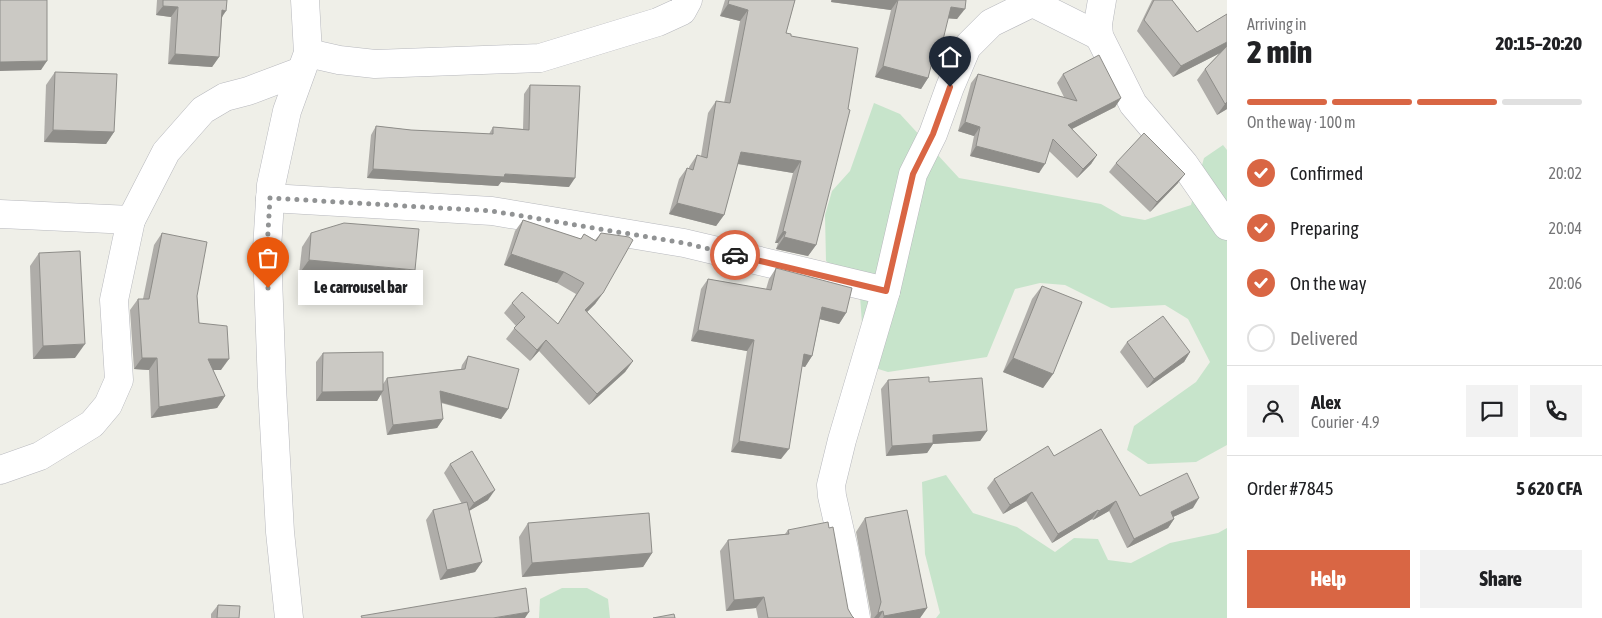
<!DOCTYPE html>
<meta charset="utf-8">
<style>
body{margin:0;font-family:"Asap Condensed",sans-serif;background:#f2f2f2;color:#202124;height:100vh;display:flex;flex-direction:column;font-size:19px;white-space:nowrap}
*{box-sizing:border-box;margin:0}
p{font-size:16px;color:#757577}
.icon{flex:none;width:28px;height:28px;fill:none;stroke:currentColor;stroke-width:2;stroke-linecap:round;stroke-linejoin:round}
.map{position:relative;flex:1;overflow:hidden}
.drawer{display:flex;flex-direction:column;background:#fff;width:375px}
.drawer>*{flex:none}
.pin{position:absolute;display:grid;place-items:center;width:42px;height:42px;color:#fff;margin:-51px -21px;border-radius:50% 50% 50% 0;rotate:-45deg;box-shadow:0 0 5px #0007}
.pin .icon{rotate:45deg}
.courier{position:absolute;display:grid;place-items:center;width:50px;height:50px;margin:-25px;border:4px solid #d96644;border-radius:50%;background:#fff;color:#222;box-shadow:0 1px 6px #0007}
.bubble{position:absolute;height:35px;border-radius:0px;background:#fff;box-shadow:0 2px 12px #0003;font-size:16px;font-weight:800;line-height:35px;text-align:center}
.headline em{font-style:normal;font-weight:800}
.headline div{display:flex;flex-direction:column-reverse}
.headline{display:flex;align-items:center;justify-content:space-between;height:85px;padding:0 20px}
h1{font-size:32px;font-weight:800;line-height:38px}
.bar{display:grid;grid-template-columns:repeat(4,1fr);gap:8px 5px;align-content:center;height:60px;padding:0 20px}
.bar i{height:6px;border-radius:4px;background:#e0e0e0}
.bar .on{background:#d96644}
.bar p{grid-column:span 4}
.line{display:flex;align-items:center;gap:12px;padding:0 20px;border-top:1px solid #e0e0e0}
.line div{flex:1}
.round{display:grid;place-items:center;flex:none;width:52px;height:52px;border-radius:0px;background:#f2f2f2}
ol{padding:0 20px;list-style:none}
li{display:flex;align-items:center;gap:15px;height:55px}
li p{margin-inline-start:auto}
li .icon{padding:5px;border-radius:50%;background:#d96644;color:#fff;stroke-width:4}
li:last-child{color:#757577}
li i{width:28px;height:28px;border:2px solid #e0e0e0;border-radius:50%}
.primary-button{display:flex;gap:10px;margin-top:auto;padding:10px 20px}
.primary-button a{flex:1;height:58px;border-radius:0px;background:#d96644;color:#fff;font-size:20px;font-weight:800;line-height:58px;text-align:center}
.primary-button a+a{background:#f2f2f2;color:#202124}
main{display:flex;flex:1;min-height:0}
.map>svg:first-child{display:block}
.green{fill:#c7e4cb}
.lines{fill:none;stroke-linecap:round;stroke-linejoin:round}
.street-casing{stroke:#b7b8bd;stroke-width:29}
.street{stroke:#fff;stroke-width:28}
.wall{fill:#afada9}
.shaded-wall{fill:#8e8d89}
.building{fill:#cbc9c4;stroke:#8e8d89}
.done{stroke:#919394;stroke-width:5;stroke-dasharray:0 9}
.route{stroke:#d96644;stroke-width:6}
</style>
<main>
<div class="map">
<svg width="1227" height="618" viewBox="0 0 1227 618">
<rect width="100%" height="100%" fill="#efefe8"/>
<!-- green -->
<g class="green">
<polygon points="874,103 900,114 959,178 1101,204 1122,216 1145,220 1191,205 1204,158 1223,145 1227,150 1227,445 1196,462 1148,464 1127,450 1134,426 1196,382 1210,362 1188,319 1165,305 1111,308 1065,285 1040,283 1015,289 987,357 888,372 865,365 860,296 847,276 826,261 825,215 832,191 850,171"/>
<polygon points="946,475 973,513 1017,527 1055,552 1074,538 1098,539 1108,560 1131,563 1170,543 1218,533 1227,528 1227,618 936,618 940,613 925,554 922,482"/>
<polygon points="562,588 587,588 608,599 610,618 539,618 540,599"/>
</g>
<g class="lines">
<!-- street casing -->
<g class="street-casing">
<g id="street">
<polyline points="1102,0 1098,24 1099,36 1133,104 1184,164 1227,226"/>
<polyline points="1031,2 1099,36"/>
<polyline points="308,53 339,60 375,64 540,58 658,22 682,11 688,0"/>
<polyline points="270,198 492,211 684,243 886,291"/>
<polyline points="0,214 131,220"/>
<polyline points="0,470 40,456 92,424 108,405 119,380 114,300 131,220 166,152 203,110 225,97 248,91 301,71"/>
<polyline points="289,618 280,532 272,387 267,249 271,185 287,111 308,53 305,0"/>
<polyline points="856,618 844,549 832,496 831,485 842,440 886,291 913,174 933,134 950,87 967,47 991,23 1038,0"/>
</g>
</g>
<!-- street -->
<use href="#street" class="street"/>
</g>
<!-- wall -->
<g class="wall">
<polygon points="157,0 227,0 222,18 219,57 212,67 168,64 171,17 156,15"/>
<polygon points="725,0 795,0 786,33 791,36 816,245 808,256 776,249 778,243 775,243 793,173 737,164 724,215 716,226 669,214 679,179 687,168 689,169 689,167 697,155 701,156 708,113 716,101 724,103 740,21 720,16"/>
<polygon points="831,0 966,0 957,19 948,18 933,59 928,78 921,89 875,77 891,10 831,2"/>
<polygon points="1152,0 1172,0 1197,32 1227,14 1227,109 1217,115 1197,80 1205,69 1220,53 1173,77 1137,31"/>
<polygon points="55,72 114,132 106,144 44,142 46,85"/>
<polygon points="978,74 1064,97 1057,83 1063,74 1121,98 1115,107 1072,129 1097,155 1091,164 1077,178 1049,151 1039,173 970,156 974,136 958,131 971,83"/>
<polygon points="530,85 569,187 501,182 498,186 367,178 371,135 376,126 411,130 489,134 493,127 523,129 524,94"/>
<polygon points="1116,163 1178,183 1150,212 1109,172"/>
<polygon points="523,220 581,239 584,234 595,240 601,233 603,293 595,304 587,312 633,361 625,372 589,405 539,351 530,361 506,339 516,326 504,313 512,303 558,324 576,294 557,283 504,265 515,231"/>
<polygon points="162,233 197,296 199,323 221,370 213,370 225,396 217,408 151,418 149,370 134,369 130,310 138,299 143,299 154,245"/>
<polygon points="311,233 406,283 299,274 302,247"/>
<polygon points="39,253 75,358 33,359 30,266"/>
<polygon points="776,268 846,313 839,324 820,319 812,356 805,367 802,366 781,459 731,452 747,351 691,341 701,289 708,279 766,289 769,279"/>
<polygon points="1042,286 1053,374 1043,388 1003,372 1032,299"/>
<polygon points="1127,342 1190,352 1184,362 1147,388 1120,352"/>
<polygon points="323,353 383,384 387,378 461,369 462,365 468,356 508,409 501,419 441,403 443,419 437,428 387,435 381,394 377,401 316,401 316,362"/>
<polygon points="888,380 929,382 987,431 980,441 933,444 927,453 886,456 881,389"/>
<polygon points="1054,456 1140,496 1193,508 1173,517 1174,519 1168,528 1127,548 1109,511 1093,520 1092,519 1052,543 1026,501 1003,514 987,488 994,479"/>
<polygon points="450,464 488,500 469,511 482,562 475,572 440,580 426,520 433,510 462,504 444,473"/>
<polygon points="865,518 927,608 920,618 871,618 871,615 856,532"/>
<polygon points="528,523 652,553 643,567 522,577 519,537"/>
<polygon points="788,530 848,609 852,616 854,618 758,618 756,608 726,611 720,551 728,540 785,534"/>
<polygon points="218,605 239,618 211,618 211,614"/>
</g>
<!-- shaded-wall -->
<g class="shaded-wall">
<polygon points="832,0 898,0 891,10 831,2"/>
<polygon points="728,4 748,10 740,21 720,16"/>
<polygon points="163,6 178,7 171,17 156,15"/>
<polygon points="951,7 965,9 957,19 943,18"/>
<polygon points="222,10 226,11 220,20"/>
<polygon points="1227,42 1227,48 1226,50 1173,77 1181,66"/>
<polygon points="936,47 941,48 933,59"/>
<polygon points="175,54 219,57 212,67 168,64"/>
<polygon points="47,61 41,70 0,71 0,62"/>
<polygon points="883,66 928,78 921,89 875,77"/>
<polygon points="1121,98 1115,107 1062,134 1068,125"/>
<polygon points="1227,102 1227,109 1217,115 1225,104"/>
<polygon points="965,122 980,127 974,136 958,131"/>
<polygon points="53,130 114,132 106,144 44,142"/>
<polygon points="976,146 1045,164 1039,173 970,156"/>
<polygon points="741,152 801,161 793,173 733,163"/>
<polygon points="1097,155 1091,164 1077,178 1083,169"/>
<polygon points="373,169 505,174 575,178 569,187 501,182 498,186 367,178"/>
<polygon points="1185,174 1178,183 1150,212 1157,202"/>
<polygon points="677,203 724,215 716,226 669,214"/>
<polygon points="783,231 786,232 778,243 775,243"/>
<polygon points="784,237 816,245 808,256 776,249"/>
<polygon points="511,254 564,272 557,283 504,265"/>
<polygon points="309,260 415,270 406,283 299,274"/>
<polygon points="603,293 595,304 578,321 585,310"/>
<polygon points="822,307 846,313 839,324 815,318"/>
<polygon points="698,330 754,340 747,351 691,341"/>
<polygon points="546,340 539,351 530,361 537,350"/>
<polygon points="85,344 75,358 33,359 43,346"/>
<polygon points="1190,352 1184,362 1147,388 1154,379"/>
<polygon points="804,354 812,356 805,367 796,365"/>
<polygon points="142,358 157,358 149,370 134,369"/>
<polygon points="1013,358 1053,374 1043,388 1003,372"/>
<polygon points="208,359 229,359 221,370 200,370"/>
<polygon points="633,361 625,372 589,405 597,394"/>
<polygon points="383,391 377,401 316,401 322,392"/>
<polygon points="440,391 508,409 501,419 433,400"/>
<polygon points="225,396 217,408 151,418 159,407"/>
<polygon points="443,419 437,428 387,435 393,425"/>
<polygon points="987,431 980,441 933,444 927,453 886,456 892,446 933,435"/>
<polygon points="739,441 789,449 781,459 731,452"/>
<polygon points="495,490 488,500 467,512 474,503"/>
<polygon points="1032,492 1026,501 1003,514 1010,505"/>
<polygon points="1199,498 1193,508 1164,521 1171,512"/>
<polygon points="1116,501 1109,511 1093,520 1099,511"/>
<polygon points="1098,510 1092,519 1052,543 1058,534"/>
<polygon points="1174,519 1168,528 1127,548 1134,539"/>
<polygon points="652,553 643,567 522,577 532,563"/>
<polygon points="482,562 475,572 440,580 447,570"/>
<polygon points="764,597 756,608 726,611 734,600"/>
<polygon points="927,608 920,618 883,618 884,616"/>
<polygon points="883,611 879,618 874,618 878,613"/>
<polygon points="529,612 525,618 493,618"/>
</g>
<!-- building -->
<g class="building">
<polygon points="0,0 47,0 47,61 0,62"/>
<polygon points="163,0 227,0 226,11 222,10 219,57 175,54 178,7 163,6"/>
<polygon points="729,0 795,0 786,33 791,34 791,36 858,48 848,109 850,110 816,245 784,237 786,232 783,231 801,161 741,152 724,215 677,203 687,168 693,170 697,155 707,158 716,101 730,103 748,10 728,4"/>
<polygon points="898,0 966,0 965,9 951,7 941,48 936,47 928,78 883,66"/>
<polygon points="1154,0 1172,0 1197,32 1227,14 1227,42 1181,66 1144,20"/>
<polygon points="1227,46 1227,102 1225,104 1205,69"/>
<polygon points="1099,55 1121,98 1068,125 1097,155 1083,169 1053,139 1045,164 976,146 980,127 965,122 978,74 1077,101 1063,74"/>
<polygon points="55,72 117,74 114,132 53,130"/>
<polygon points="530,85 580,86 575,178 505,174 504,177 373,169 376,126 411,130 493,134 493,127 529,130"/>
<polygon points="1144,133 1185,174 1157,202 1116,163"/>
<polygon points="523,220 581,239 584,234 596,241 601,233 629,237 633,240 603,293 585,310 633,361 597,394 546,340 537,350 514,328 525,317 512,303 522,292 558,324 584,283 564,272 511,254"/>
<polygon points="344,223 419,229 415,270 309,260 311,233"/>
<polygon points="162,233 207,242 197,296 199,323 227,326 229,359 208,359 225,396 159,407 157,358 142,358 138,299 149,299"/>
<polygon points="80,251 85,344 43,346 39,253"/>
<polygon points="776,268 852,288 846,313 822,307 812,356 804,354 789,449 739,441 754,340 698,330 708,279 771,290"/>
<polygon points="1042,286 1082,302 1053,374 1013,358"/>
<polygon points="1163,316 1190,352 1154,379 1127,342"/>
<polygon points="383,352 383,391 322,392 323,353"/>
<polygon points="468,356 519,369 508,409 440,391 443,419 393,425 387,378 465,369"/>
<polygon points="929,377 929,382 982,378 987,431 933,435 933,443 892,446 888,380"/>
<polygon points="1101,429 1140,496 1187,473 1199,498 1171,512 1174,519 1134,539 1116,501 1099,511 1098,510 1058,534 1032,492 1010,505 994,479 1048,446 1054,456"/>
<polygon points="472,451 495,490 474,503 450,464"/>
<polygon points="467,502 482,562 447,570 433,510"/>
<polygon points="907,510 927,608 884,616 883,611 878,613 881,602 865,518"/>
<polygon points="649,513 652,553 532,563 528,523"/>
<polygon points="828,522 829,528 833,527 848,609 852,616 854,618 768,618 764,597 734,600 728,540 789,534 788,530"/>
<polygon points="526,588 529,612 493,618 362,618 361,616"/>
<polygon points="218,605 240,606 239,618 217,618"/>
<polygon points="674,614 675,618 653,618"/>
</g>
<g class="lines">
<!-- done -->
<polyline class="done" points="268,288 267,249 270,198 492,211 684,243 735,255"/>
<!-- route -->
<polyline class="route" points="735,255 886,291 913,174 933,134 950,87"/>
</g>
</svg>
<div class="pin" style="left:268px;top:288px;background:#ea580c"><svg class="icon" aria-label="bag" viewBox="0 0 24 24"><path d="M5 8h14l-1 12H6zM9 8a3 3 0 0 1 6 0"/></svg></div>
<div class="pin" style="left:950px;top:87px;background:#1f2937"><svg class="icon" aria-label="home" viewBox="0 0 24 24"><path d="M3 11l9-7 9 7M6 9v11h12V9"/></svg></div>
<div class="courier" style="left:735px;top:255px"><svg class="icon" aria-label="car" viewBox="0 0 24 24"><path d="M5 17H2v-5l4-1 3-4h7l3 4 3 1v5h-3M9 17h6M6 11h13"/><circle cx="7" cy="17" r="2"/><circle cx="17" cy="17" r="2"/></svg></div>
<div class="bubble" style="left:298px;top:270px;width:125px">Le carrousel bar</div>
</div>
<section class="drawer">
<div class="headline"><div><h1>2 min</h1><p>Arriving in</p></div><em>20:15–20:20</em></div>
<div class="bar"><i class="on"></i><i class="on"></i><i class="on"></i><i></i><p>On the way · 100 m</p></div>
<ol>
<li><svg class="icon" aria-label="check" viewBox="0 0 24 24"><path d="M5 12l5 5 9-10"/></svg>Confirmed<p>20:02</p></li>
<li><svg class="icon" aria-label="check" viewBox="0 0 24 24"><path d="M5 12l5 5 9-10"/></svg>Preparing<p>20:04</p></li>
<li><svg class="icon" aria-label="check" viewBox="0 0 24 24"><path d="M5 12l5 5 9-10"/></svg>On the way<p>20:06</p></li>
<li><i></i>Delivered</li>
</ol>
<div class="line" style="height:90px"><a class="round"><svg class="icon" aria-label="person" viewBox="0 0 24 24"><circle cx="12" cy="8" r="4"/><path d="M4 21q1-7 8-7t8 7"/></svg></a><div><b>Alex</b><p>Courier · 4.9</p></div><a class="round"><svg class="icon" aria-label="chat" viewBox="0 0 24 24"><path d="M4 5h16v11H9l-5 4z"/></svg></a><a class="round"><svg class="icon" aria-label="phone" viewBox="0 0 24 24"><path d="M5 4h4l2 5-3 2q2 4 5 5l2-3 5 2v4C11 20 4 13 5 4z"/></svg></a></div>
<div class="line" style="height:65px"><div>Order #7845</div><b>5 620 CFA</b></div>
<div class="primary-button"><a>Help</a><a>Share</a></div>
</section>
</main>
